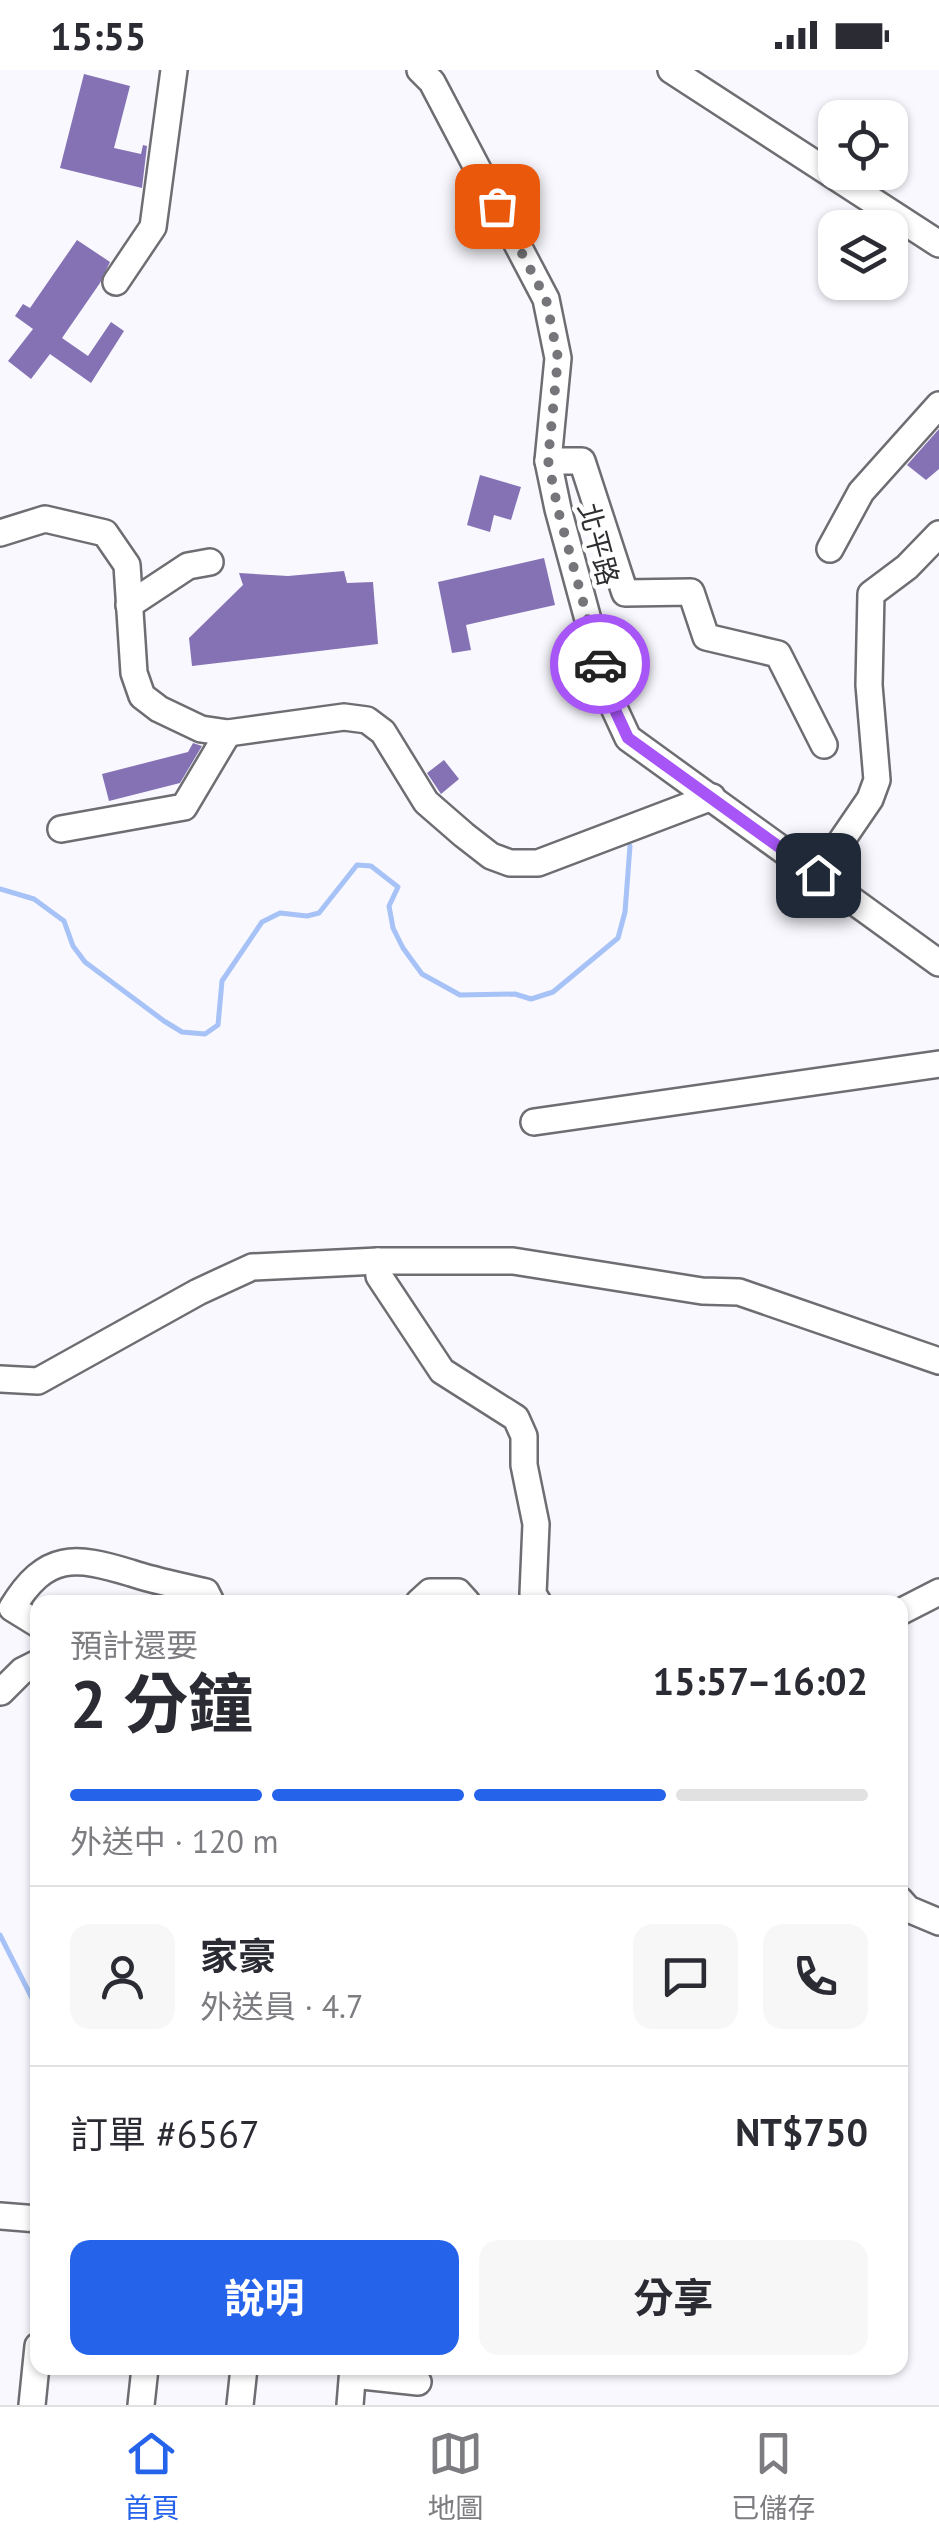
<!DOCTYPE html>
<html lang="zh-TW">
<meta charset="utf-8">
<style>
body{margin:0;font-family:"PT Sans","Noto Sans TC",sans-serif;background:#f7f7f7;color:#2b2b33;height:100vh;display:flex;flex-direction:column;font-size:38px;white-space:nowrap}
*{box-sizing:border-box;margin:0}
p{font-size:32px;color:#7c7c81}
.icon{flex:none;width:55px;height:55px;fill:none;stroke:currentColor;stroke-width:2;stroke-linecap:round;stroke-linejoin:round}
.map{position:relative;flex:1;overflow:hidden}
.sheet{position:absolute;left:30px;top:1525px;width:878px;height:780px;display:flex;flex-direction:column;background:#fff;border-radius:20px;box-shadow:0 2px 8px #0004}
.sheet>*{flex:none}
.fabs{position:absolute;left:818px;top:30px;display:grid;gap:20px}
.fabs a{display:grid;place-items:center;width:90px;height:90px;border-radius:20px;background:#fff;box-shadow:0 2px 8px #0004;font-size:50px}
.pin{position:absolute;display:grid;place-items:center;width:85px;height:85px;color:#fff;margin:-42px;border-radius:20px;box-shadow:0 5px 15px #0006}
.courier{position:absolute;display:grid;place-items:center;width:100px;height:100px;margin:-50px;border:8px solid #a855f7;border-radius:50%;background:#fff;color:#222;box-shadow:0 2px 12px #0007}
.head em{font-style:normal;font-weight:700}
.head div{display:flex;flex-direction:column-reverse}
.head{display:flex;align-items:center;justify-content:space-between;height:170px;padding:0 40px}
h1{font-size:65px;font-weight:700;line-height:75px}
.bar{display:grid;grid-template-columns:repeat(4,1fr);gap:15px 10px;align-content:center;height:120px;padding:0 40px}
.bar i{height:12px;border-radius:8px;background:#e1e1e2}
.bar .selected{background:#2563eb}
.bar p{grid-column:span 4}
.line{display:flex;align-items:center;gap:25px;padding:0 40px;border-top:2px solid #e1e1e2}
.line div{flex:1}
.round{display:grid;place-items:center;flex:none;width:105px;height:105px;border-radius:20px;background:#f7f7f7}
.action{display:flex;gap:20px;margin-top:auto;padding:20px 40px}
.action a{flex:1;height:115px;border-radius:20px;background:#2563eb;color:#fff;font-size:40px;font-weight:700;line-height:115px;text-align:center}
.action a+a{background:#f7f7f7;color:#2b2b33}
.status{display:flex;justify-content:space-between;align-items:center;height:70px;padding:0 50px;background:#fff;direction:ltr}
.status svg{height:28px;fill:currentColor}
.dock{display:flex;justify-content:space-around;align-items:center;height:140px;border-top:2px solid #e1e1e2;background:#fff;font-size:28px;color:#7c7c81}
.dock a{display:grid;justify-items:center;gap:5px}
.dock .selected{color:#2563eb}
.map>svg:first-child{display:block}
.lines{fill:none;stroke-linecap:round;stroke-linejoin:round}
.stream{stroke:#a6c2f6;stroke-width:5}
.building{fill:#8472b4}
.minor-casing{stroke:#6e6d72;stroke-width:30}
.minor{stroke:#fff;stroke-width:25}
.done{stroke:#767579;stroke-width:10;stroke-dasharray:0 18}
.route{stroke:#a855f7;stroke-width:12}
.labels{text-anchor:middle;dominant-baseline:central;stroke-width:9;stroke-linejoin:round;paint-order:stroke}
.street-label{font-size:28px;fill:#2f2e31;stroke:#fff}
</style>
<div class="status"><b>15:55</b><svg viewBox="0 0 49 12"><path d="M0 12V9h3v3zM5 12V6h3v6zM10 12V3h3v9zM15 12V0h3v12zM26 1h20v11H26zM47 4h2v5h-2z"/></svg></div>
<div class="map">
<svg width="939" height="2335" viewBox="0 0 939 2335">
<rect width="100%" height="100%" fill="#f9f8fe"/>
<g class="lines">
<!-- stream -->
<g class="stream">
<polyline points="0,819 34,829 64,851 73,876 85,892 164,951 182,962 205,964 218,955 222,911 262,852 280,843 307,846 319,843 357,795 371,796 398,817 389,836 393,858 403,878 422,904 460,925 515,924 531,929 553,922 618,868 625,842 630,776"/>
<polyline points="0,1865 38,1940"/>
</g>
</g>
<!-- building -->
<g class="building">
<polygon points="84,4 130,16 114,78 141,84 143,75 147,76 142,118 60,98"/>
<polygon points="77,170 110,192 100,213 62,268 88,286 111,252 124,261 91,313 50,284 31,309 8,291 33,259 15,246 23,234 30,238"/>
<polygon points="939,359 939,399 926,410 907,395"/>
<polygon points="480,405 521,417 511,450 494,445 490,462 467,455"/>
<polygon points="544,488 555,535 466,555 471,580 452,583 438,512"/>
<polygon points="344,501 347,513 373,512 378,574 192,596 189,568 243,515 239,503 288,506"/>
<polygon points="193,673 202,676 180,713 109,731 102,704 188,682"/>
<polygon points="444,690 459,709 441,724 427,703"/>
</g>
<g class="lines">
<!-- minor casing -->
<g class="minor-casing">
<g id="minor">
<polyline points="420,0 432,12 546,229 558,288 548,391 558,439 609,627 628,668 939,893"/>
<polyline points="671,0 939,174"/>
<polyline points="116,212 153,157 174,0"/>
<polyline points="548,391 582,391 625,523 691,522 706,567 778,584 824,675"/>
<polyline points="0,463 45,449 105,463 127,495 134,603 142,626 159,639 201,659 228,663 344,647 367,650 383,662 426,732 464,765 491,786 510,793 538,793 712,727"/>
<polyline points="830,479 861,422 939,335"/>
<polyline points="129,535 188,496 210,492"/>
<polyline points="61,759 184,737 228,663"/>
<polyline points="818,805 870,729 877,710 869,615 871,524 907,497 939,464"/>
<polyline points="534,1052 939,994"/>
<polyline points="378,1191 379,1206 442,1301 516,1348 524,1366 524,1395 536,1454 533,1524 538,1532"/>
<polyline points="0,1309 38,1311 198,1222 252,1197 378,1191 513,1191 702,1221 739,1222 939,1291"/>
<polyline points="419,1532 430,1522 458,1522 467,1532"/>
<polyline points="900,1542 939,1522"/>
<path d="M 38,1554 L 12,1538 C 46,1482 75,1486 131,1503 C 155,1511 181,1516 206,1522 L 211,1532"/>
<polyline points="1,1622 22,1601 38,1593"/>
<polyline points="900,1830 908,1839 939,1852"/>
<polyline points="0,2146 38,2149"/>
<polyline points="353,2305 418,2312"/>
<polyline points="32,2335 38,2276"/>
<polyline points="141,2335 145,2298"/>
<polyline points="240,2335 244,2298"/>
<polyline points="350,2335 353,2298"/>
</g>
</g>
<!-- minor -->
<use href="#minor" class="minor"/>
</g>
<g class="lines">
<!-- done -->
<polyline class="done" points="497,136 546,229 558,288 548,390 558,440 600,594"/>
<!-- route -->
<polyline class="route" points="600,594 609,627 628,668 818,805"/>
</g>
<g class="labels">
<!-- street labels -->
<g class="street-label">
<text transform="translate(599 474) rotate(75)">北平路</text>
</g>
</g>
</svg>
<div class="fabs">
<a><svg class="icon" aria-label="locate" viewBox="0 0 24 24"><circle cx="12" cy="12" r="6"/><path d="M12 2v4M12 18v4M2 12h4M18 12h4"/></svg></a>
<a><svg class="icon" aria-label="layers" viewBox="0 0 24 24"><path d="M12 4l9 5-9 5-9-5zM3 14l9 5 9-5"/></svg></a>
</div>
<div class="pin" style="left:497px;top:136px;background:#ea580c"><svg class="icon" aria-label="bag" viewBox="0 0 24 24"><path d="M5 8h14l-1 12H6zM9 8a3 3 0 0 1 6 0"/></svg></div>
<div class="pin" style="left:818px;top:805px;background:#1f2937"><svg class="icon" aria-label="home" viewBox="0 0 24 24"><path d="M3 11l9-7 9 7M6 9v11h12V9"/></svg></div>
<div class="courier" style="left:600px;top:594px"><svg class="icon" aria-label="car" viewBox="0 0 24 24"><path d="M5 17H2v-5l4-1 3-4h7l3 4 3 1v5h-3M9 17h6M6 11h13"/><circle cx="7" cy="17" r="2"/><circle cx="17" cy="17" r="2"/></svg></div>
<section class="sheet">
<div class="head"><div><h1>2 分鐘</h1><p>預計還要</p></div><em>15:57–16:02</em></div>
<div class="bar"><i class="selected"></i><i class="selected"></i><i class="selected"></i><i></i><p>外送中 · 120 m</p></div>
<div class="line" style="height:180px"><a class="round"><svg class="icon" aria-label="person" viewBox="0 0 24 24"><circle cx="12" cy="8" r="4"/><path d="M4 21q1-7 8-7t8 7"/></svg></a><div><b>家豪</b><p>外送員 · 4.7</p></div><a class="round"><svg class="icon" aria-label="chat" viewBox="0 0 24 24"><path d="M4 5h16v11H9l-5 4z"/></svg></a><a class="round"><svg class="icon" aria-label="phone" viewBox="0 0 24 24"><path d="M5 4h4l2 5-3 2q2 4 5 5l2-3 5 2v4C11 20 4 13 5 4z"/></svg></a></div>
<div class="line" style="height:130px"><div>訂單 #6567</div><b>NT$750</b></div>
<div class="action"><a>說明</a><a>分享</a></div>
</section>
</div>
<nav class="dock">
<a class="selected"><svg class="icon" aria-label="home" viewBox="0 0 24 24"><path d="M3 11l9-7 9 7M6 9v11h12V9"/></svg>首頁</a>
<a><svg class="icon" aria-label="map" viewBox="0 0 24 24"><path d="M3 6l6-2 6 2 6-2v14l-6 2-6-2-6 2zM9 4v14M15 6v14"/></svg>地圖</a>
<a><svg class="icon" aria-label="saved" viewBox="0 0 24 24"><path d="M7 4h10v16l-5-4-5 4z"/></svg>已儲存</a>
</nav>
